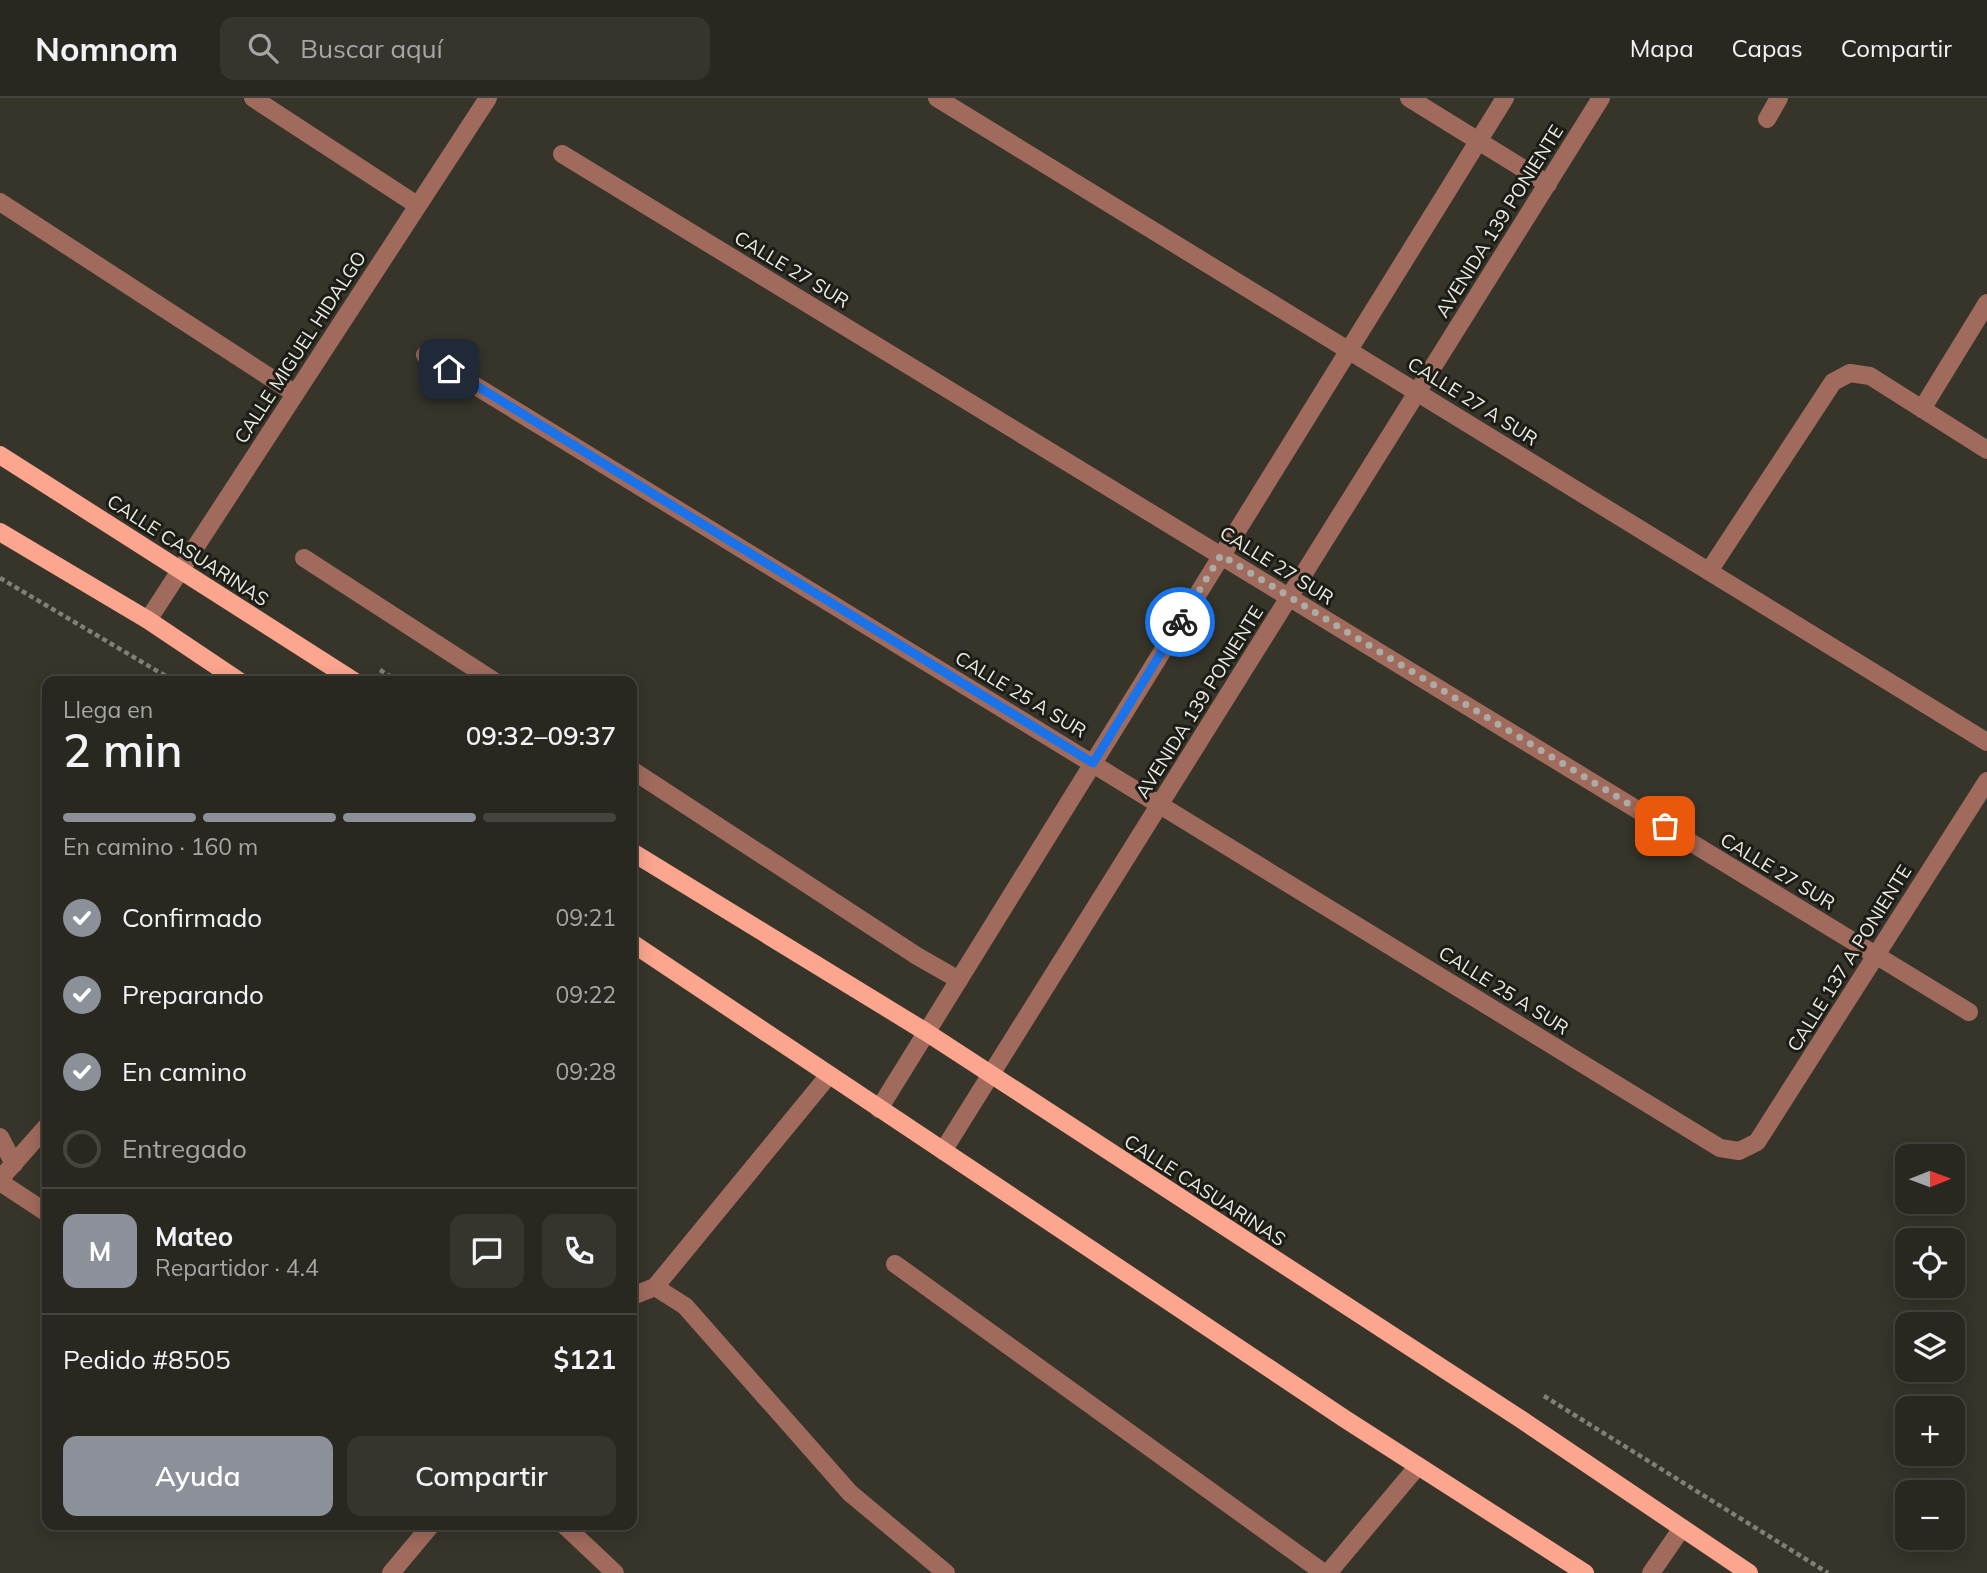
<!DOCTYPE html>
<html lang="es">
<meta charset="utf-8">
<style>
body{margin:0;font-family:Mulish,sans-serif;background:#35342d;color:#f1f3f6;height:100vh;display:flex;flex-direction:column;font-size:26px;white-space:nowrap}
*{box-sizing:border-box;margin:0}
p{font-size:23px;color:#a5a6a5}
.icon{flex:none;width:38px;height:38px;fill:none;stroke:currentColor;stroke-width:2;stroke-linecap:round;stroke-linejoin:round}
.map{position:relative;flex:1;overflow:hidden}
.panel{position:absolute;left:42px;top:578px;width:595px;height:854px;display:flex;flex-direction:column;background:#292820;border-radius:14px;box-shadow:0 4px 18px #0003,0 0 0 2px #45443e}
.panel>*{flex:none}
.needle{width:46px;rotate:89deg}
.tools{position:absolute;left:1895px;top:1046px;display:grid;gap:14px}
.tools a{display:grid;place-items:center;width:70px;height:70px;border-radius:14px;background:#292820;box-shadow:0 4px 18px #0003,0 0 0 2px #45443e;font-size:35px}
.pin{position:absolute;display:grid;place-items:center;width:60px;height:60px;color:#fff;margin:-30px;border-radius:14px;box-shadow:0 4px 10px #0006}
.courier{position:absolute;display:grid;place-items:center;width:70px;height:70px;margin:-35px;border:5px solid #1a73e8;border-radius:50%;background:#fff;color:#222;box-shadow:0 2px 9px #0007}
.summary em{font-style:normal;font-weight:600}
.summary div{display:flex;flex-direction:column-reverse}
.summary{display:flex;align-items:center;justify-content:space-between;height:119px;padding:0 21px}
h1{font-size:46px;font-weight:600;line-height:52px}
.bar{display:grid;grid-template-columns:repeat(4,1fr);gap:10px 7px;align-content:center;height:84px;padding:0 21px}
.bar i{height:9px;border-radius:5px;background:#45443e}
.bar .selected{background:#8c9099}
.bar p{grid-column:span 4}
.line{display:flex;align-items:center;gap:18px;padding:0 21px;border-top:2px solid #45443e}
.line div{flex:1}
.round{display:grid;place-items:center;flex:none;width:74px;height:74px;border-radius:14px;background:#35342d}
ol{padding:0 21px;list-style:none}
li{display:flex;align-items:center;gap:21px;height:77px}
li p{margin-inline-start:auto}
li .icon{padding:7px;border-radius:50%;background:#8c9099;color:#fff;stroke-width:4}
li:last-child{color:#a5a6a5}
li i{width:38px;height:38px;border:4px solid #45443e;border-radius:50%}
.primary-button{display:flex;gap:14px;margin-top:auto;padding:14px 21px}
.primary-button a{flex:1;height:80px;border-radius:14px;background:#8c9099;color:#fff;font-size:28px;font-weight:600;line-height:80px;text-align:center}
.primary-button a+a{background:#35342d;color:#f1f3f6}
header{display:flex;align-items:center;gap:42px;box-sizing:border-box;height:98px;padding:0 35px;background:#292820;border-bottom:2px solid #45443e}
header strong{font-size:33px}
nav{display:flex;gap:38px;margin-inline-start:auto;font-size:24px}
.search{width:490px;height:63px;background:#35342d;display:flex;align-items:center;gap:18px;box-sizing:border-box;padding:0 24px;border-radius:14px;color:#a5a6a5;font-size:26px}
.map>svg:first-child{display:block}
.lines{fill:none;stroke-linecap:round;stroke-linejoin:round}
.path{stroke:#817f76;stroke-width:4.5;stroke-dasharray:5 3.5;stroke-linecap:butt}
.minor{stroke:#a06b5d;stroke-width:18}
.major{stroke:#fca58f;stroke-width:18}
.done{stroke:#adaca4;stroke-width:7;stroke-dasharray:0 12.6}
.route{stroke:#1a73e8;stroke-width:9}
.labels{text-anchor:middle;dominant-baseline:central;stroke-width:6;stroke-linejoin:round;paint-order:stroke}
.street-label{font-size:19px;fill:#edece5;stroke:#1d1d18}
</style>
<header>
<strong>Nomnom</strong>
<div class="search"><svg class="icon" aria-label="search" viewBox="0 0 24 24"><circle cx="10" cy="10" r="6"/><path d="M15 15l6 6"/></svg>Buscar aquí</div>
<nav><a>Mapa</a><a>Capas</a><a>Compartir</a></nav>
</header>
<div class="map">
<svg width="1987" height="1475" viewBox="0 0 1987 1475">
<rect width="100%" height="100%" fill="#37352a"/>
<g class="lines">
<!-- path -->
<g class="path">
<polyline points="0,480 174,583"/>
<polyline points="380,572 398,583"/>
<polyline points="1544,1298 1828,1475"/>
</g>
<!-- minor -->
<g class="minor">
<polyline points="253,0 417,107"/>
<polyline points="937,0 1987,644"/>
<polyline points="1409,0 1548,86"/>
<polyline points="1767,21 1779,0"/>
<polyline points="562,56 1969,914"/>
<polyline points="0,104 294,295"/>
<polyline points="425,257 1720,1050 1739,1053 1757,1044 1987,683"/>
<polyline points="1922,311 1987,205"/>
<polyline points="304,460 494,583"/>
<polyline points="1709,473 1833,284 1850,275 1870,278 1987,352"/>
<polyline points="148,522 488,0"/>
<polyline points="632,672 917,858 959,882"/>
<polyline points="879,1011 1505,0"/>
<polyline points="0,1039 14,1066"/>
<polyline points="943,1053 1601,0"/>
<polyline points="0,1081 47,1028"/>
<polyline points="0,1084 47,1115"/>
<polyline points="895,1166 1324,1475"/>
<polyline points="655,1189 685,1208 850,1395 946,1475"/>
<polyline points="632,1198 655,1189 829,977"/>
<polyline points="563,1426 615,1475"/>
<polyline points="391,1475 432,1426"/>
<polyline points="1328,1475 1418,1368"/>
<polyline points="1651,1475 1682,1430"/>
</g>
<!-- major -->
<g class="major">
<polyline points="0,357 354,583"/>
<polyline points="0,434 148,522 239,583"/>
<polyline points="632,754 926,934 1519,1320 1749,1475"/>
<polyline points="632,845 1345,1321 1585,1475"/>
</g>
</g>
<g class="lines">
<!-- done -->
<polyline class="done" points="1180,524 1221,457 1665,728"/>
<!-- route -->
<polyline class="route" points="449,271 1093,665 1180,524"/>
</g>
<g class="labels">
<!-- street labels -->
<g class="street-label">
<text transform="translate(1499 123) rotate(-58)">AVENIDA 139 PONIENTE</text>
<text transform="translate(792 171) rotate(31)">CALLE 27 SUR</text>
<text transform="translate(300 249) rotate(-57)">CALLE MIGUEL HIDALGO</text>
<text transform="translate(1473 303) rotate(32)">CALLE 27 A SUR</text>
<text transform="translate(188 452) rotate(33)">CALLE CASUARINAS</text>
<text transform="translate(1277 467) rotate(32)">CALLE 27 SUR</text>
<text transform="translate(1021 596) rotate(31)">CALLE 25 A SUR</text>
<text transform="translate(1199 604) rotate(-58)">AVENIDA 139 PONIENTE</text>
<text transform="translate(1778 773) rotate(31)">CALLE 27 SUR</text>
<text transform="translate(1849 860) rotate(-58)">CALLE 137 A PONIENTE</text>
<text transform="translate(1504 892) rotate(32)">CALLE 25 A SUR</text>
<text transform="translate(1205 1092) rotate(33)">CALLE CASUARINAS</text>
</g>
</g>
</svg>
<div class="tools">
<a><svg class="needle" viewBox="-14 -14 28 28"><path d="M0-13l5 13h-10z" fill="#e53935"/><path d="M0 13l5-13h-10z" fill="#a5a6a5"/></svg></a>
<a><svg class="icon" aria-label="locate" viewBox="0 0 24 24"><circle cx="12" cy="12" r="6"/><path d="M12 2v4M12 18v4M2 12h4M18 12h4"/></svg></a>
<a><svg class="icon" aria-label="layers" viewBox="0 0 24 24"><path d="M12 4l9 5-9 5-9-5zM3 14l9 5 9-5"/></svg></a>
<a>+</a>
<a>−</a>
</div>
<div class="pin" style="left:1665px;top:728px;background:#ea580c"><svg class="icon" aria-label="bag" viewBox="0 0 24 24"><path d="M5 8h14l-1 12H6zM9 8a3 3 0 0 1 6 0"/></svg></div>
<div class="pin" style="left:449px;top:271px;background:#1f2937"><svg class="icon" aria-label="home" viewBox="0 0 24 24"><path d="M3 11l9-7 9 7M6 9v11h12V9"/></svg></div>
<div class="courier" style="left:1180px;top:524px"><svg class="icon" aria-label="bike" viewBox="0 0 24 24"><circle cx="6" cy="16" r="4"/><circle cx="18" cy="16" r="4"/><path d="M6 16l4-8h5l3 8M10 8l3 8H6M13 5h3"/></svg></div>
<section class="panel">
<div class="summary"><div><h1>2 min</h1><p>Llega en</p></div><em>09:32–09:37</em></div>
<div class="bar"><i class="selected"></i><i class="selected"></i><i class="selected"></i><i></i><p>En camino · 160 m</p></div>
<ol>
<li><svg class="icon" aria-label="check" viewBox="0 0 24 24"><path d="M5 12l5 5 9-10"/></svg>Confirmado<p>09:21</p></li>
<li><svg class="icon" aria-label="check" viewBox="0 0 24 24"><path d="M5 12l5 5 9-10"/></svg>Preparando<p>09:22</p></li>
<li><svg class="icon" aria-label="check" viewBox="0 0 24 24"><path d="M5 12l5 5 9-10"/></svg>En camino<p>09:28</p></li>
<li><i></i>Entregado</li>
</ol>
<div class="line" style="height:126px"><b class="round" style="background:#8c9099;color:#fff">M</b><div><b>Mateo</b><p>Repartidor · 4.4</p></div><a class="round"><svg class="icon" aria-label="chat" viewBox="0 0 24 24"><path d="M4 5h16v11H9l-5 4z"/></svg></a><a class="round"><svg class="icon" aria-label="phone" viewBox="0 0 24 24"><path d="M5 4h4l2 5-3 2q2 4 5 5l2-3 5 2v4C11 20 4 13 5 4z"/></svg></a></div>
<div class="line" style="height:91px"><div>Pedido #8505</div><b>$121</b></div>
<div class="primary-button"><a>Ayuda</a><a>Compartir</a></div>
</section>
</div>
